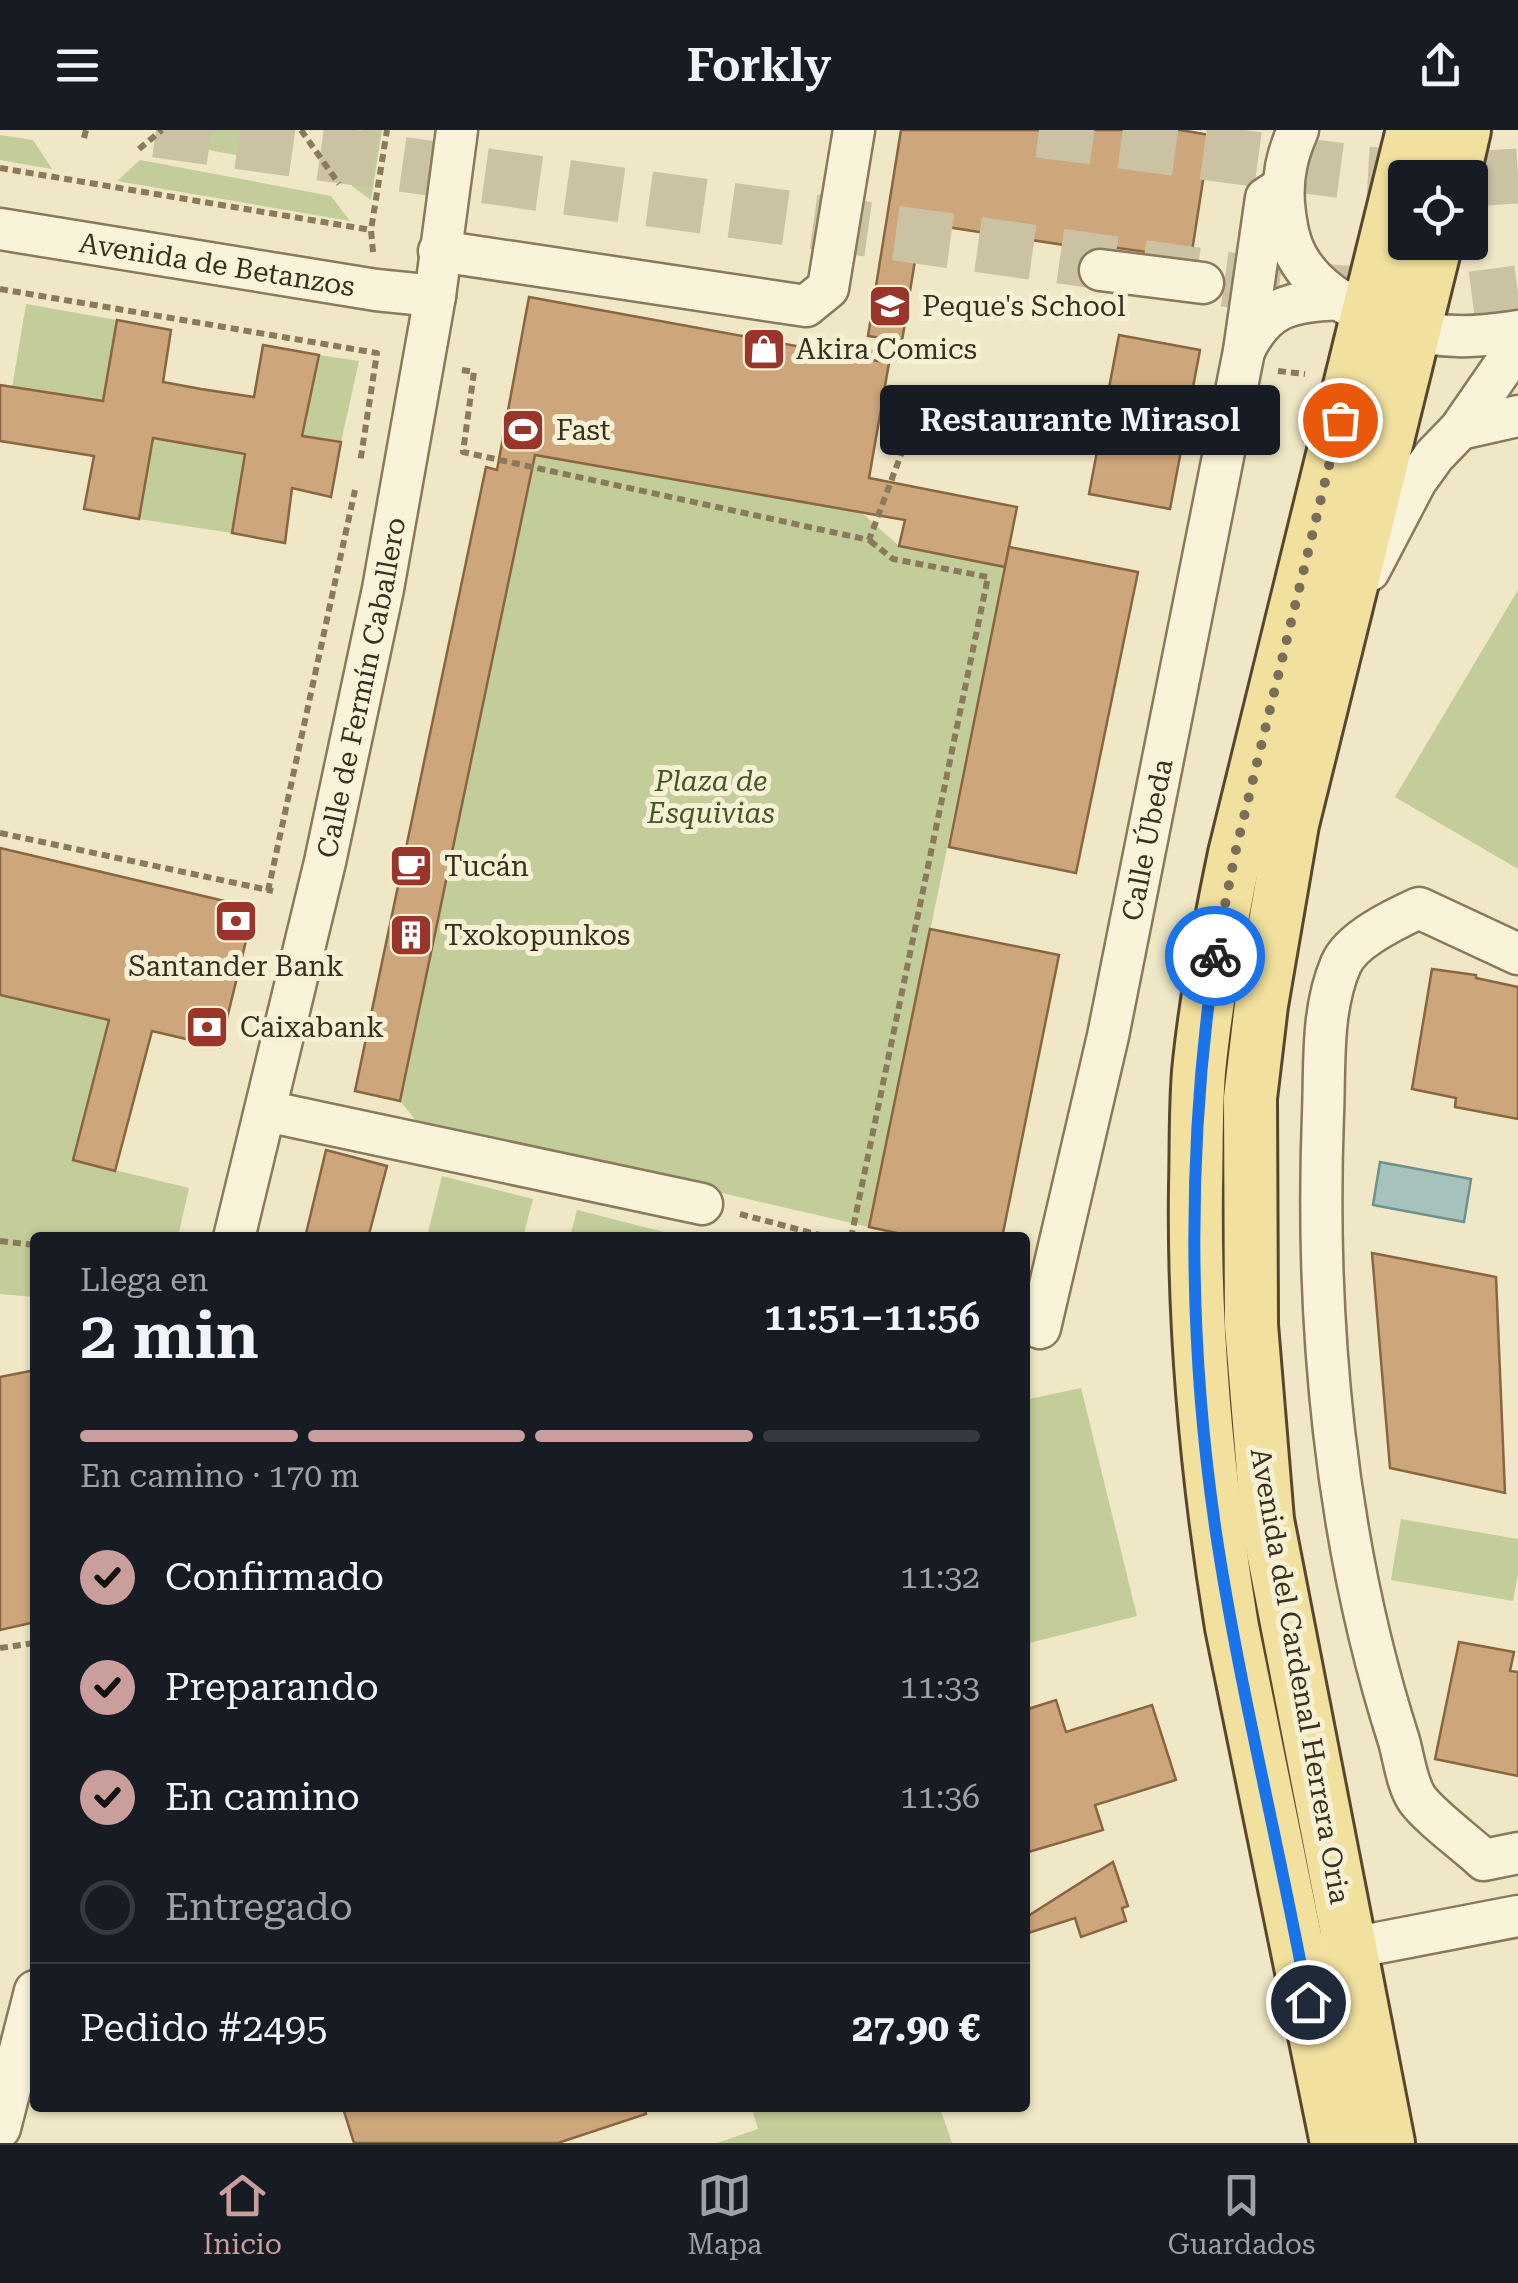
<!DOCTYPE html>
<html lang="es">
<meta charset="utf-8">
<style>
body{margin:0;font-family:"Roboto Serif",serif;background:#242831;color:#f1f3f6;height:100vh;display:flex;flex-direction:column;font-size:38px;white-space:nowrap}
*{box-sizing:border-box;margin:0}
p{font-size:32px;color:#9ea1a6}
.icon{flex:none;width:55px;height:55px;fill:none;stroke:currentColor;stroke-width:2;stroke-linecap:round;stroke-linejoin:round}
.map{position:relative;flex:1;overflow:hidden}
.details{position:absolute;left:30px;top:1102px;width:1000px;height:880px;display:flex;flex-direction:column;background:#171b24;border-radius:10px;box-shadow:0 2px 8px #0004}
.details>*{flex:none}
.buttons{position:absolute;left:1388px;top:30px;display:grid;gap:20px}
.buttons a{display:grid;place-items:center;width:100px;height:100px;border-radius:10px;background:#171b24;box-shadow:0 2px 8px #0004;font-size:50px}
.pin{position:absolute;display:grid;place-items:center;width:85px;height:85px;color:#fff;margin:-42px;border:5px solid #fff;border-radius:50%;box-shadow:0 2px 10px #0007}
.courier{position:absolute;display:grid;place-items:center;width:100px;height:100px;margin:-50px;border:8px solid #1a73e8;border-radius:50%;background:#fff;color:#222;box-shadow:0 2px 12px #0007}
.bubble{position:absolute;height:70px;border-radius:10px;background:#171b24;box-shadow:0 2px 8px #0004;font-size:32px;font-weight:600;line-height:70px;text-align:center}
.overview em{font-style:normal;font-weight:600}
.overview div{display:flex;flex-direction:column-reverse}
.overview{display:flex;align-items:center;justify-content:space-between;height:170px;padding:0 50px}
h1{font-size:65px;font-weight:600;line-height:75px}
.bar{display:grid;grid-template-columns:repeat(4,1fr);gap:15px 10px;align-content:center;height:120px;padding:0 50px}
.bar i{height:12px;border-radius:8px;background:#363941}
.bar .on{background:#c99e9b}
.bar p{grid-column:span 4}
.line{display:flex;align-items:center;gap:25px;padding:0 50px;border-top:2px solid #363941}
.line div{flex:1}
ol{padding:0 50px;list-style:none}
li{display:flex;align-items:center;gap:30px;height:110px}
li p{margin-inline-start:auto}
li .icon{padding:10px;border-radius:50%;background:#c99e9b;color:#111;stroke-width:4}
li:last-child{color:#9ea1a6}
li i{width:55px;height:55px;border:5px solid #363941;border-radius:50%}
header{display:flex;justify-content:space-between;align-items:center;height:130px;padding:0 50px;background:#171b24;font-size:45px;font-weight:600}
.dock{display:flex;justify-content:space-around;align-items:center;height:140px;border-top:2px solid #363941;background:#171b24;font-size:28px;color:#9ea1a6}
.dock a{display:grid;justify-items:center;gap:5px}
.dock .on{color:#c99e9b}
.map>svg:first-child{display:block}
.green{fill:#c2cd99}
.water{fill:#a7c2bd;stroke:#6d918c;stroke-width:2.5}
.building{fill:#cda67b;stroke:#896541;stroke-width:2.5}
.lines{fill:none;stroke-linecap:round;stroke-linejoin:round}
.highway-tunnel{stroke:#cbc2a4;stroke-width:55;stroke-dasharray:55 28;stroke-linecap:butt}
.minor-casing{stroke:#8a795b;stroke-width:45}
.major-casing{stroke:#58462f;stroke-width:58}
.path{stroke:#8a795b;stroke-width:6;stroke-dasharray:8 5;stroke-linecap:butt}
.minor{stroke:#f9f3d9;stroke-width:40}
.major{stroke:#f1e09e;stroke-width:52}
.done{stroke:#796f59;stroke-width:10;stroke-dasharray:0 18}
.route{stroke:#1a73e8;stroke-width:12}
.labels{text-anchor:middle;dominant-baseline:central;stroke-width:10;stroke-linejoin:round;paint-order:stroke}
.street-label{font-size:28px;fill:#3a2f1f;stroke:#f6f0d5}
.poi-label{font-size:28px;fill:#3a2f1f;stroke:#f6f0d5;text-anchor:start}
.park-label{font-size:28px;font-style:italic;fill:#455726;stroke:#f6f0d5}
</style>
<header><svg class="icon" aria-label="menu" viewBox="0 0 24 24"><path d="M4 6h16M4 12h16M4 18h16"/></svg>Forkly<svg class="icon" aria-label="share" viewBox="0 0 24 24"><path d="M12 15V3M7 8l5-5 5 5M5 13v7h14v-7"/></svg></header>
<div class="map">
<svg width="1518" height="2013" viewBox="0 0 1518 2013">
<rect width="100%" height="100%" fill="#efe7c5"/>
<!-- green -->
<g class="green">
<polygon points="179,0 250,0 273,32 165,12"/>
<polygon points="361,0 382,0 371,70 352,56"/>
<polygon points="0,5 33,10 52,39 0,30"/>
<polygon points="140,30 331,66 350,91 117,51"/>
<polygon points="26,174 117,190 103,272 12,258"/>
<polygon points="319,225 359,231 341,312 302,306"/>
<polygon points="153,308 245,324 232,403 139,389"/>
<polygon points="534,325 862,383 899,416 1005,437 869,1097 418,993 400,971"/>
<polygon points="1518,460 1518,739 1395,667"/>
<polygon points="0,865 112,891 73,1030 189,1058 178,1107 35,1108 35,1167 0,1164"/>
<polygon points="442,1046 533,1069 523,1107 427,1107"/>
<polygon points="577,1080 668,1103 667,1107 570,1107"/>
<polygon points="1081,1258 1137,1486 1025,1514 1025,1270"/>
<polygon points="1401,1389 1518,1409 1518,1444 1513,1471 1391,1450"/>
<polygon points="766,1978 940,1978 952,2013 717,2013 758,1999 753,1982"/>
</g>
<!-- water -->
<polygon class="water" points="1380,1032 1471,1049 1464,1092 1373,1075"/>
<!-- building -->
<g class="building">
<polygon points="901,0 1180,0 1210,5 1191,128 1103,116 1090,119 921,93 902,211 868,206"/>
<polygon points="529,167 889,233 869,348 1017,377 1005,437 899,416 905,390 535,325 400,971 355,961 486,337 497,340"/>
<polygon points="117,190 171,200 163,252 201,259 254,267 263,215 319,225 302,306 341,312 331,367 292,358 285,413 232,403 245,324 153,308 139,389 84,379 94,326 0,311 0,255 103,271"/>
<polygon points="1119,205 1200,220 1170,379 1089,364"/>
<polygon points="1009,417 1138,442 1076,743 949,717"/>
<polygon points="0,718 254,778 220,917 152,901 115,1041 73,1030 109,890 0,865"/>
<polygon points="930,799 1059,825 1002,1108 920,1108 869,1097"/>
<polygon points="1432,839 1476,845 1476,848 1518,857 1518,989 1455,977 1456,968 1412,959"/>
<polygon points="326,1020 387,1036 368,1108 305,1108"/>
<polygon points="1372,1123 1496,1147 1505,1363 1390,1338"/>
<polygon points="35,1240 35,1492 0,1500 0,1247"/>
<polygon points="1459,1512 1514,1522 1510,1541 1518,1542 1518,1646 1435,1629"/>
<polygon points="1056,1570 1066,1602 1152,1575 1176,1650 1095,1675 1103,1700 1025,1723 1025,1580"/>
<polygon points="1113,1732 1128,1776 1122,1778 1126,1791 1081,1807 1075,1788 1025,1804 1025,1788"/>
<polygon points="343,1978 645,1978 646,1984 558,2013 354,2013"/>
</g>
<g class="lines">
<!-- highway-tunnel -->
<g class="highway-tunnel">
<polyline points="156,0 1304,160 1458,171 1518,163"/>
<polyline points="1039,0 1366,44 1436,48"/>
<polyline points="1470,49 1518,46"/>
</g>
<!-- minor casing -->
<g class="minor-casing">
<g id="minor">
<path d="M 1298,0 C 1287,25 1282,47 1284,74 C 1286,95 1289,115 1301,133 C 1330,178 1404,205 1457,206 C 1477,207 1498,204 1518,201"/>
<path d="M 1280,59 L 1266,68 L 1244,221 C 1266,175 1291,172 1339,169"/>
<path id="s1" d="M 0,99 L 376,160 L 435,166"/>
<polyline points="439,121 806,176 828,158 854,0"/>
<polyline points="1100,140 1203,153"/>
<polyline points="1460,299 1518,286"/>
<polyline points="1369,441 1416,351 1434,326 1460,299 1518,215"/>
<path d="M 1518,824 L 1419,778 C 1395,789 1352,809 1341,834 C 1321,880 1325,935 1323,984 C 1315,1192 1335,1412 1399,1611 C 1404,1629 1407,1654 1417,1669 C 1430,1687 1467,1714 1484,1730 L 1518,1723"/>
<polyline points="266,981 702,1074"/>
<path id="s2" d="M 234,1108 L 325,732 L 383,459 L 435,166 L 457,0"/>
<path id="s3" d="M 1040,1198 L 1108,906 L 1244,221"/>
<polyline points="1326,1823 1518,1786"/>
<polyline points="0,1998 35,1861"/>
</g>
</g>
<!-- major casing -->
<g class="major-casing">
<g id="major">
<polyline points="1453,48 1464,0"/>
<path d="M 1337,2013 L 1232,1497 C 1208,1351 1194,1205 1196,1057 C 1197,1019 1196,980 1199,942 C 1206,869 1220,796 1235,724 L 1413,0"/>
<polyline points="1388,2013 1267,1390 1251,1195 1250,968 1261,875 1292,694 1436,112"/>
</g>
</g>
<!-- path -->
<g class="path">
<polyline points="301,0 339,54"/>
<polyline points="84,8 86,0"/>
<polyline points="139,19 162,0"/>
<polyline points="0,38 371,100"/>
<polyline points="373,122 371,100 387,0"/>
<polyline points="0,159 377,223 360,333"/>
<polyline points="826,214 915,231"/>
<polyline points="462,240 474,242 463,322 869,410 902,322"/>
<polyline points="1278,241 1305,244"/>
<polyline points="0,703 273,761"/>
<polyline points="268,761 355,360"/>
<polyline points="740,1084 831,1108"/>
<polyline points="851,1108 988,447 893,429 869,410"/>
<polyline points="0,1111 35,1115"/>
<polyline points="0,1518 35,1513"/>
</g>
<!-- minor -->
<use href="#minor" class="minor"/>
<!-- major -->
<use href="#major" class="major"/>
</g>
<g class="lines">
<!-- done -->
<polyline class="done" points="1215,826 1235,724 1340,290"/>
<!-- route -->
<path class="route" d="M 1215,826 C 1186,1019 1188,1223 1218,1416 C 1242,1569 1280,1719 1308,1872"/>
</g>
<!-- icons -->
<defs>
<g id="school-square" transform="scale(2.25)"><rect x="-9" y="-9" width="18" height="18" rx="4" fill="#99352b" stroke="#f6f0d5"/><path d="M0-5L7-2L0 1L-7-2ZM-4 1L0 2.5L4 1V4Q0 6-4 4Z" fill="#fff"/></g>
<g id="shop-square" transform="scale(2.25)"><rect x="-9" y="-9" width="18" height="18" rx="4" fill="#99352b" stroke="#f6f0d5"/><path d="M-5-2.5h2.3a2.7 3.5 0 0 1 5.4 0H5L5.5 6h-11ZM-1.5-2.5h3a1.5 2.3 0 0 0-3 0Z" fill="#fff"/></g>
<g id="stadium-square" transform="scale(2.25)"><rect x="-9" y="-9" width="18" height="18" rx="4" fill="#99352b" stroke="#f6f0d5"/><path d="M0-5a6.5 5 0 1 0 0 10a6.5 5 0 1 0 0-10ZM-3.5-1.8h7v3.6h-7Z" fill="#fff"/></g>
<g id="cafe-square" transform="scale(2.25)"><rect x="-9" y="-9" width="18" height="18" rx="4" fill="#99352b" stroke="#f6f0d5"/><path d="M-5.5-4.5H6V0H3Q3 3.5 0 3.5H-2.5Q-5.5 3.5-5.5 0ZM3-3.2v2h1.7v-2ZM-6 4.5H4V6H-6Z" fill="#fff"/></g>
<g id="bank-square" transform="scale(2.25)"><rect x="-9" y="-9" width="18" height="18" rx="4" fill="#99352b" stroke="#f6f0d5"/><path d="M-6-4H6V4H-6ZM0-2.3a2.3 2.3 0 1 0 0 4.6a2.3 2.3 0 1 0 0-4.6Z" fill="#fff"/></g>
<g id="building-square" transform="scale(2.25)"><rect x="-9" y="-9" width="18" height="18" rx="4" fill="#99352b" stroke="#f6f0d5"/><path d="M-4-6H4V6H1V3H-1V6H-4ZM-2.5-4.3h1.7v1.8h-1.7ZM.8-4.3h1.7v1.8H.8ZM-2.5-1h1.7V.8h-1.7ZM.8-1h1.7V.8H.8Z" fill="#fff"/></g>
</defs>
<g fill-rule="evenodd">
<use href="#school-square" x="890" y="176"/>
<use href="#shop-square" x="764" y="219"/>
<use href="#stadium-square" x="523" y="300"/>
<use href="#cafe-square" x="411" y="736"/>
<use href="#bank-square" x="236" y="791"/>
<use href="#building-square" x="411" y="805"/>
<use href="#bank-square" x="207" y="897"/>
</g>
<g class="labels">
<!-- street labels -->
<g class="street-label">
<text stroke="none"><textPath href="#s1" startOffset="220">Avenida de Betanzos</textPath></text>
<text stroke="none"><textPath href="#s2" startOffset="565">Calle de Fermín Caballero</textPath></text>
<text stroke="none"><textPath href="#s3" startOffset="500">Calle Úbeda</textPath></text>
<text transform="translate(1300 1546) rotate(80)">Avenida del Cardenal Herrera Oria</text>
</g>
<!-- poi labels -->
<g class="poi-label">
<text x="922" y="176">Peque's School</text>
<text x="796" y="219">Akira Comics</text>
<text x="556" y="300">Fast</text>
<text x="444" y="736">Tucán</text>
<text x="444" y="805">Txokopunkos</text>
<text x="236" y="836" text-anchor="middle">Santander Bank</text>
<text x="240" y="897">Caixabank</text>
</g>
<!-- park labels -->
<g class="park-label">
<text x="711" y="651">Plaza de<tspan x="711" dy="32">Esquivias</tspan></text>
</g>
</g>
</svg>
<div class="buttons">
<a><svg class="icon" aria-label="locate" viewBox="0 0 24 24"><circle cx="12" cy="12" r="6"/><path d="M12 2v4M12 18v4M2 12h4M18 12h4"/></svg></a>
</div>
<div class="pin" style="left:1340px;top:290px;background:#ea580c"><svg class="icon" aria-label="bag" viewBox="0 0 24 24"><path d="M5 8h14l-1 12H6zM9 8a3 3 0 0 1 6 0"/></svg></div>
<div class="pin" style="left:1308px;top:1872px;background:#1f2937"><svg class="icon" aria-label="home" viewBox="0 0 24 24"><path d="M3 11l9-7 9 7M6 9v11h12V9"/></svg></div>
<div class="courier" style="left:1215px;top:826px"><svg class="icon" aria-label="bike" viewBox="0 0 24 24"><circle cx="6" cy="16" r="4"/><circle cx="18" cy="16" r="4"/><path d="M6 16l4-8h5l3 8M10 8l3 8H6M13 5h3"/></svg></div>
<div class="bubble" style="left:880px;top:255px;width:400px">Restaurante Mirasol</div>
<section class="details">
<div class="overview"><div><h1>2 min</h1><p>Llega en</p></div><em>11:51–11:56</em></div>
<div class="bar"><i class="on"></i><i class="on"></i><i class="on"></i><i></i><p>En camino · 170 m</p></div>
<ol>
<li><svg class="icon" aria-label="check" viewBox="0 0 24 24"><path d="M5 12l5 5 9-10"/></svg>Confirmado<p>11:32</p></li>
<li><svg class="icon" aria-label="check" viewBox="0 0 24 24"><path d="M5 12l5 5 9-10"/></svg>Preparando<p>11:33</p></li>
<li><svg class="icon" aria-label="check" viewBox="0 0 24 24"><path d="M5 12l5 5 9-10"/></svg>En camino<p>11:36</p></li>
<li><i></i>Entregado</li>
</ol>
<div class="line" style="height:130px"><div>Pedido #2495</div><b>27.90 €</b></div>
</section>
</div>
<nav class="dock">
<a class="on"><svg class="icon" aria-label="home" viewBox="0 0 24 24"><path d="M3 11l9-7 9 7M6 9v11h12V9"/></svg>Inicio</a>
<a><svg class="icon" aria-label="map" viewBox="0 0 24 24"><path d="M3 6l6-2 6 2 6-2v14l-6 2-6-2-6 2zM9 4v14M15 6v14"/></svg>Mapa</a>
<a><svg class="icon" aria-label="saved" viewBox="0 0 24 24"><path d="M7 4h10v16l-5-4-5 4z"/></svg>Guardados</a>
</nav>
